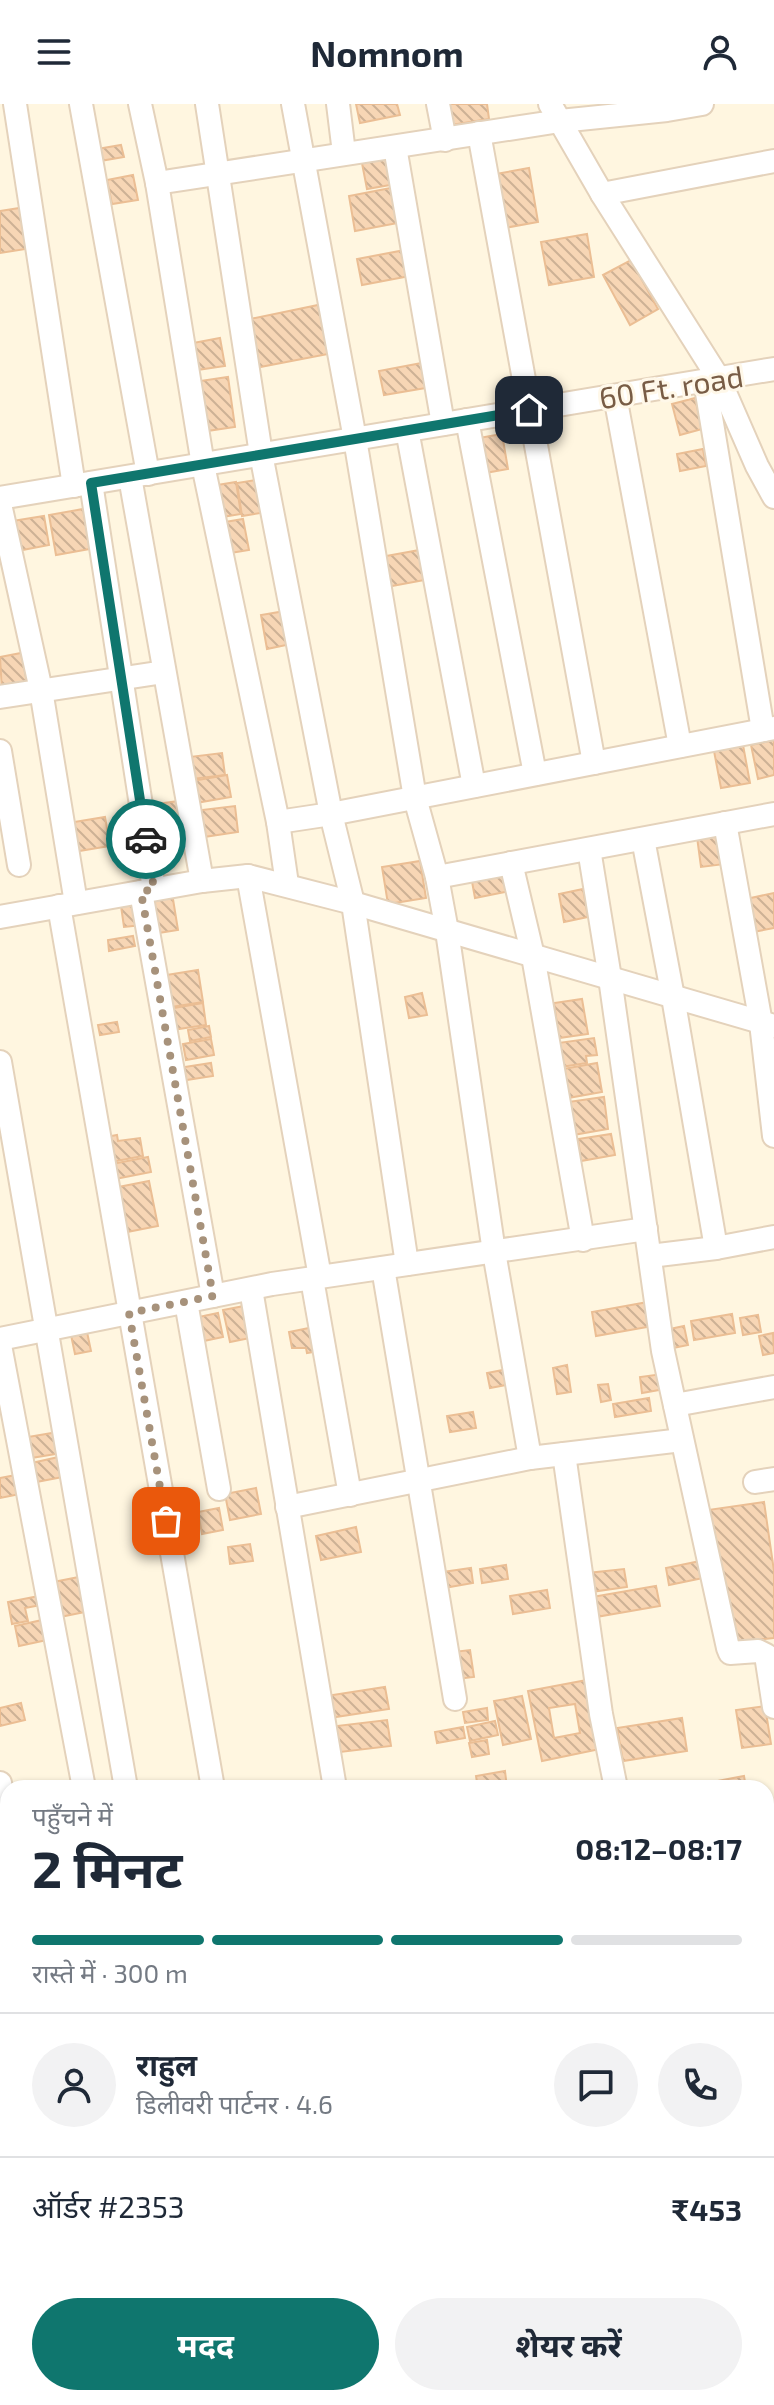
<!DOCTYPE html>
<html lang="hi">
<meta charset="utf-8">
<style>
body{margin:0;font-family:"Exo 2","Noto Sans Devanagari",sans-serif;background:#f2f2f3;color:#1f2937;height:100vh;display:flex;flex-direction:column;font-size:30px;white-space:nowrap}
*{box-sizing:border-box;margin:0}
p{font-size:26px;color:#747a83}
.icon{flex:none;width:44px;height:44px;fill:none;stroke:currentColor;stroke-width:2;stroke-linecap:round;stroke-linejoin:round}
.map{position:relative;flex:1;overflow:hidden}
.drawer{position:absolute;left:0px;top:1676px;width:774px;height:626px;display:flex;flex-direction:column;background:#fff;border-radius:24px 24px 0 0;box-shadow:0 2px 6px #0004}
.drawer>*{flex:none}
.pin{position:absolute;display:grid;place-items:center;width:68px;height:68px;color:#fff;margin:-34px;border-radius:16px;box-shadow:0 4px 12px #0006}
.courier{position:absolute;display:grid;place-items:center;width:80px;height:80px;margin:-40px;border:6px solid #0f766e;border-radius:50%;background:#fff;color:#222;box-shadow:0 2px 10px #0007}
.head em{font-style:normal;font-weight:700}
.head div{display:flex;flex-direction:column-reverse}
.head{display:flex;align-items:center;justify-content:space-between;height:136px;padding:0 32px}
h1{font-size:52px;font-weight:700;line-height:60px}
.bar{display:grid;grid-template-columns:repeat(4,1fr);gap:12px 8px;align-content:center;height:96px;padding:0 32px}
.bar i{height:10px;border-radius:6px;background:#e0e1e3}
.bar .active{background:#0f766e}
.bar p{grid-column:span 4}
.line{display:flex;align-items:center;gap:20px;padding:0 32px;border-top:2px solid #e0e1e3}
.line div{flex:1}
.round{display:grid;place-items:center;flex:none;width:84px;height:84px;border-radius:42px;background:#f2f2f3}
.cta{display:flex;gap:16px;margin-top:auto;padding:16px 32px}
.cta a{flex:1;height:92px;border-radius:48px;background:#0f766e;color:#fff;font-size:32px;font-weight:700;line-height:92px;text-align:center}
.cta a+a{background:#f2f2f3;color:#1f2937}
header{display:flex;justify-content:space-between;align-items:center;height:104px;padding:0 32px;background:#fff;font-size:36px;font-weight:700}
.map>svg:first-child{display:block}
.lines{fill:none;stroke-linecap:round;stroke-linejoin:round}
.canal{stroke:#b3dcea;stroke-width:18}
.building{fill:url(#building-back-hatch);stroke:#ebbe94;stroke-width:2;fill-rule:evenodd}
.minor-casing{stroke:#e4d2bb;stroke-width:26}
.minor{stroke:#fff;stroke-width:22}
.done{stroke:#a7927b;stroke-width:8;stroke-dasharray:0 14.4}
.route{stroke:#0f766e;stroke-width:10}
.labels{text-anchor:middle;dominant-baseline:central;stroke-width:6;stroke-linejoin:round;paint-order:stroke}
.street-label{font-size:30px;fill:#785c45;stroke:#fff8e9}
</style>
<header><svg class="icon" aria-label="menu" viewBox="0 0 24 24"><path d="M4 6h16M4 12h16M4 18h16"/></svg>Nomnom<svg class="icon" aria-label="person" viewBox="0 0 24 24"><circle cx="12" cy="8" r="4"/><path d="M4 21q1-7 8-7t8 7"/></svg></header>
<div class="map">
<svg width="774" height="2301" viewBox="0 0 774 2301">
<defs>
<pattern id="building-back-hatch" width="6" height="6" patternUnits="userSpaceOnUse" patternTransform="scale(2)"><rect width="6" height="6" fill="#f7d6b5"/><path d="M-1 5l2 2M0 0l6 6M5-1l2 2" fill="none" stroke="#cdb195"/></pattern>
</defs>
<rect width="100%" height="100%" fill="#fff6e0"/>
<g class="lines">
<!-- canal -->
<g class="canal">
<polyline points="0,2258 8,2258"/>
<polyline points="136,2294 160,2301"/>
</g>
</g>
<!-- building -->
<g class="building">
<polygon points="356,0 397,0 400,11 360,19"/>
<polygon points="447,0 487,0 489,15 451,21"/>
<polygon points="121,41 124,53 100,57 97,45"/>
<polygon points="391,49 396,80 367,85 361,54"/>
<polygon points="529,64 538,118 499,125 490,71"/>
<polygon points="133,71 138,96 112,100 107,76"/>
<polygon points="396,83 403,118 355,127 349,92"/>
<polygon points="26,103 32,144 0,149 0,107"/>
<polygon points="587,130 594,173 549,181 541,138"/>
<polygon points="405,146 410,172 362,181 357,155"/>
<polygon points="631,156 658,205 630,221 603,171"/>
<polygon points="318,201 328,250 255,264 245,216"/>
<polygon points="220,234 225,262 197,266 193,239"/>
<polygon points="427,258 432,283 384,291 379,267"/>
<polygon points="228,273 235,323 207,327 200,277"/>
<polygon points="695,294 702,325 680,331 672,300"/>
<polygon points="502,330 508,365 485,369 479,334"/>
<polygon points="703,345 706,362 680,367 677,350"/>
<polygon points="262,375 267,408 242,412 237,379"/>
<polygon points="236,378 241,410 216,414 211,382"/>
<polygon points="83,405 90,445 56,451 49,411"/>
<polygon points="44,412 49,441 12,448 6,418"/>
<polygon points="243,415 249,446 224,450 219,419"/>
<polygon points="425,445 430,475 381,484 375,454"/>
<polygon points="285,507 291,540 267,545 261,511"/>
<polygon points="21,549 28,583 2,588 0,553"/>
<polygon points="774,636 774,671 758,675 751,641"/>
<polygon points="743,641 750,679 721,684 714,647"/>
<polygon points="222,649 225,671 184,676 181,654"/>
<polygon points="227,671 231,693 190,700 186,678"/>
<polygon points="186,696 191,732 147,739 142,702"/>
<polygon points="235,702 238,728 197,734 193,707"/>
<polygon points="105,713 110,742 73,748 68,719"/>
<polygon points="722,731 725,760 701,763 697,733"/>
<polygon points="420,757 426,794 388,800 382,763"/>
<polygon points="507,766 510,787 475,794 471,772"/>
<polygon points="583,785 588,813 564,818 559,790"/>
<polygon points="172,789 178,826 152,830 147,793"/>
<polygon points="774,789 774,824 753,828 746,795"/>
<polygon points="139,799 142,821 124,823 121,802"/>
<polygon points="133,832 135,842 109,847 108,836"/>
<polygon points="198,866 203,898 165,904 160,872"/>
<polygon points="422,889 427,911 409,914 405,893"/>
<polygon points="582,895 588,930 559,934 554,899"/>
<polygon points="203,899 206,921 172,926 168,905"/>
<polygon points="117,918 119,928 100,931 98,921"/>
<polygon points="209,922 211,933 190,937 188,926"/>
<polygon points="594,934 597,951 586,952 587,959 561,963 558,939"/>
<polygon points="211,935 214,951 186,956 183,940"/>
<polygon points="211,959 213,972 180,977 178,964"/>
<polygon points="597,959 602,988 568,994 563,965"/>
<polygon points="604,993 608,1025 573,1031 568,998"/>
<polygon points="611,1030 615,1051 581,1057 578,1035"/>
<polygon points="117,1031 118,1037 140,1034 143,1052 111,1058 106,1033"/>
<polygon points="148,1053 151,1068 115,1075 112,1060"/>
<polygon points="149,1077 158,1122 117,1130 108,1085"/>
<polygon points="648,1198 653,1222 596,1232 592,1208"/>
<polygon points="244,1202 250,1234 230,1238 223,1206"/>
<polygon points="218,1209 223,1233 199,1238 194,1214"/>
<polygon points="732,1210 735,1229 694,1236 691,1217"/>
<polygon points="758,1211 761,1228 743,1231 740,1214"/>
<polygon points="684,1222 688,1241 668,1245 665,1226"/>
<polygon points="314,1223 319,1247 307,1249 306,1244 292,1244 289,1228"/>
<polygon points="87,1228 91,1247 75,1250 71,1231"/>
<polygon points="773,1229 774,1249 763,1251 759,1232"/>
<polygon points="567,1261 571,1288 557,1290 553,1264"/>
<polygon points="508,1265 511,1280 490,1284 487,1269"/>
<polygon points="662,1270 665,1285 642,1289 640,1273"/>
<polygon points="608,1280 611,1296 601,1298 598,1281"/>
<polygon points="649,1294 651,1307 615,1313 613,1300"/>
<polygon points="473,1308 476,1324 450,1328 447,1312"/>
<polygon points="58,1328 62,1349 25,1355 22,1334"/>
<polygon points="63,1352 68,1372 31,1379 27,1360"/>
<polygon points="16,1371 20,1390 0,1394 0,1374"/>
<polygon points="256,1384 261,1410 230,1416 225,1390"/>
<polygon points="764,1398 774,1467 774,1534 734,1538 708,1406"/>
<polygon points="219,1404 223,1426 202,1430 198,1408"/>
<polygon points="356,1423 361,1448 321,1456 316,1432"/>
<polygon points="250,1440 253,1457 230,1460 228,1443"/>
<polygon points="705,1456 708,1473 669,1481 666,1464"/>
<polygon points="506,1461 508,1475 482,1479 480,1465"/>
<polygon points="471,1464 473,1479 444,1484 442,1468"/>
<polygon points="624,1465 627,1483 591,1488 588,1469"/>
<polygon points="84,1472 90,1507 55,1514 48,1479"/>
<polygon points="656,1482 660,1502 596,1513 592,1493"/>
<polygon points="547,1486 550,1504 513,1510 510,1492"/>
<polygon points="39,1492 41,1501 25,1504 28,1517 12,1520 8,1498"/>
<polygon points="42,1516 47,1536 19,1542 15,1522"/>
<polygon points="470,1546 474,1573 457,1575 453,1548"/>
<path d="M 587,1576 L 600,1645 L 542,1657 L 528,1587 ZM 575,1600 L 580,1629 L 554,1634 L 549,1604 Z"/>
<polygon points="385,1583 389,1605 329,1614 326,1592"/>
<polygon points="522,1592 531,1635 503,1641 494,1597"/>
<polygon points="21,1599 25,1616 0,1622 0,1604"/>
<polygon points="765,1602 771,1640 742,1644 736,1606"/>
<polygon points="487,1604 488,1616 465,1619 463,1608"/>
<polygon points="682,1614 687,1647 623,1657 617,1624"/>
<polygon points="387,1616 391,1642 332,1649 328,1623"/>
<polygon points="495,1617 498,1631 470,1637 467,1623"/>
<polygon points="463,1623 465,1634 437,1639 435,1628"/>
<polygon points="487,1636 489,1650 472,1653 469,1639"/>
<polygon points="505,1667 507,1684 478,1684 476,1672"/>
<polygon points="744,1672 746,1684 713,1684 712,1678"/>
</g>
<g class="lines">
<!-- minor casing -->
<g class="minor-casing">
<g id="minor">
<polyline points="15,0 74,382"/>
<polyline points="81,0 148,370"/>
<polyline points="140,0 157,79 203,361 278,718 331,710 774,624"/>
<polyline points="207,0 261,350 331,710 353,799 407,1160"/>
<polyline points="293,0 355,335 415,694 437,773 447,827 494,1148 530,1354"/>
<polyline points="338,0 344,49"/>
<polyline points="438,0 445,36"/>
<polyline points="550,0 602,90 719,275 757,362 774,393"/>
<polyline points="479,29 594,659"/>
<polyline points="395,43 443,320"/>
<polyline points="157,79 560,17 667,6 702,0"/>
<polyline points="602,90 774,57"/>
<polyline points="705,277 763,626"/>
<polyline points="615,292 680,642"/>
<polyline points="467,316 535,670"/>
<polyline points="407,326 474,682"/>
<polyline points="130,373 202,777"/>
<polyline points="91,379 154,785"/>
<polyline points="0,394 774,265"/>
<polyline points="0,400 41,586 76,799"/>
<polyline points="0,593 164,568"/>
<polyline points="0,647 19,761"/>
<polyline points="278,718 287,780"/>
<polyline points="725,719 761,919 774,1032"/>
<polyline points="643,735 673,893 716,1144"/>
<polyline points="589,745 610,874 663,1247 728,1544 730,1549 758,1547 766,1551 774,1603"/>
<polyline points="511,759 533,852 583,1136"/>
<polyline points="248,772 320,1173"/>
<polyline points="437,773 774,710"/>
<polyline points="141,788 213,1192"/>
<polyline points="59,802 213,1684"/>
<polyline points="0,813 202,777 248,772 353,799 774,922"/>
<polyline points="0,958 126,1684"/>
<polyline points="650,1152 716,1144 774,1133"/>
<polyline points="383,1164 455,1595"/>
<polyline points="312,1175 350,1391"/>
<polyline points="251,1185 335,1684"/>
<polyline points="186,1198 219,1385"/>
<polyline points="0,1235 272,1180 646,1125"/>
<polyline points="0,1241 84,1684"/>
<polyline points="675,1301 774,1283"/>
<polyline points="564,1350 601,1610 616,1684"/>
<polyline points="755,1378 774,1375"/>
<polyline points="287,1403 530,1354 682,1336"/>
<polyline points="0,1679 8,1723"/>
<polyline points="766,1778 774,1777"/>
<polyline points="0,1916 8,1914"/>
<polyline points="766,1978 774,1977"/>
<polyline points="0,2109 8,2162"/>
<polyline points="766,2127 774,2126"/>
<polyline points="766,2159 774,2204"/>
<polyline points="0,2217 8,2218"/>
<polyline points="5,2282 8,2301"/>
<polyline points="52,2294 77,2301"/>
<polyline points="289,2294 311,2301"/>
<polyline points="505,2294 507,2301"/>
<polyline points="593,2294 594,2301"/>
<polyline points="698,2294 699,2301"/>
<polyline points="183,2301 185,2294"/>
<polyline points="381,2301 382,2294"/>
</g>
</g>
<!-- minor -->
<use href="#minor" class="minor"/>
</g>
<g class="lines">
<!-- done -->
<polyline class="done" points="146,735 154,785 141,788 213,1192 129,1209 166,1417"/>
<!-- route -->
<polyline class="route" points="146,735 91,379 529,306"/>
</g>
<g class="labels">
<!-- street labels -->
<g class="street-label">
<text transform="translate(671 282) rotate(-9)">60 Ft. road</text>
</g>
</g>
</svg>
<div class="pin" style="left:166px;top:1417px;background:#ea580c"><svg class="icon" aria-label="bag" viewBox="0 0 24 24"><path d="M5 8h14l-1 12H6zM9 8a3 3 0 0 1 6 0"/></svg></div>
<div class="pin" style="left:529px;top:306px;background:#1f2937"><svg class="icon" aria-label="home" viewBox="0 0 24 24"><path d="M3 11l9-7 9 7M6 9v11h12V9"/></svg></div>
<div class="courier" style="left:146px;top:735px"><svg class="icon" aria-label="car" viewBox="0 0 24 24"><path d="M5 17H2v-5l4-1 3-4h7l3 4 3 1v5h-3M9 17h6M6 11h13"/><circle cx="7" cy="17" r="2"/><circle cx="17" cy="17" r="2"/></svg></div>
<section class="drawer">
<div class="head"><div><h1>2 मिनट</h1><p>पहुँचने में</p></div><em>08:12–08:17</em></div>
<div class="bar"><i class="active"></i><i class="active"></i><i class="active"></i><i></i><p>रास्ते में · 300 m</p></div>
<div class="line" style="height:144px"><a class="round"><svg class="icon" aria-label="person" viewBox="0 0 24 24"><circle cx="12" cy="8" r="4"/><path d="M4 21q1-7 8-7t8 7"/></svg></a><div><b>राहुल</b><p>डिलीवरी पार्टनर · 4.6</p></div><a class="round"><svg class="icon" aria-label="chat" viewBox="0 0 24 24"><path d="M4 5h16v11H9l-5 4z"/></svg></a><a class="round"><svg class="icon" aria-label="phone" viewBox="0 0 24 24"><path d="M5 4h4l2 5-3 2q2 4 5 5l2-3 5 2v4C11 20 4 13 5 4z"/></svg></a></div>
<div class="line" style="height:104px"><div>ऑर्डर #2353</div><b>₹453</b></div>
<div class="cta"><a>मदद</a><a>शेयर करें</a></div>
</section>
</div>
